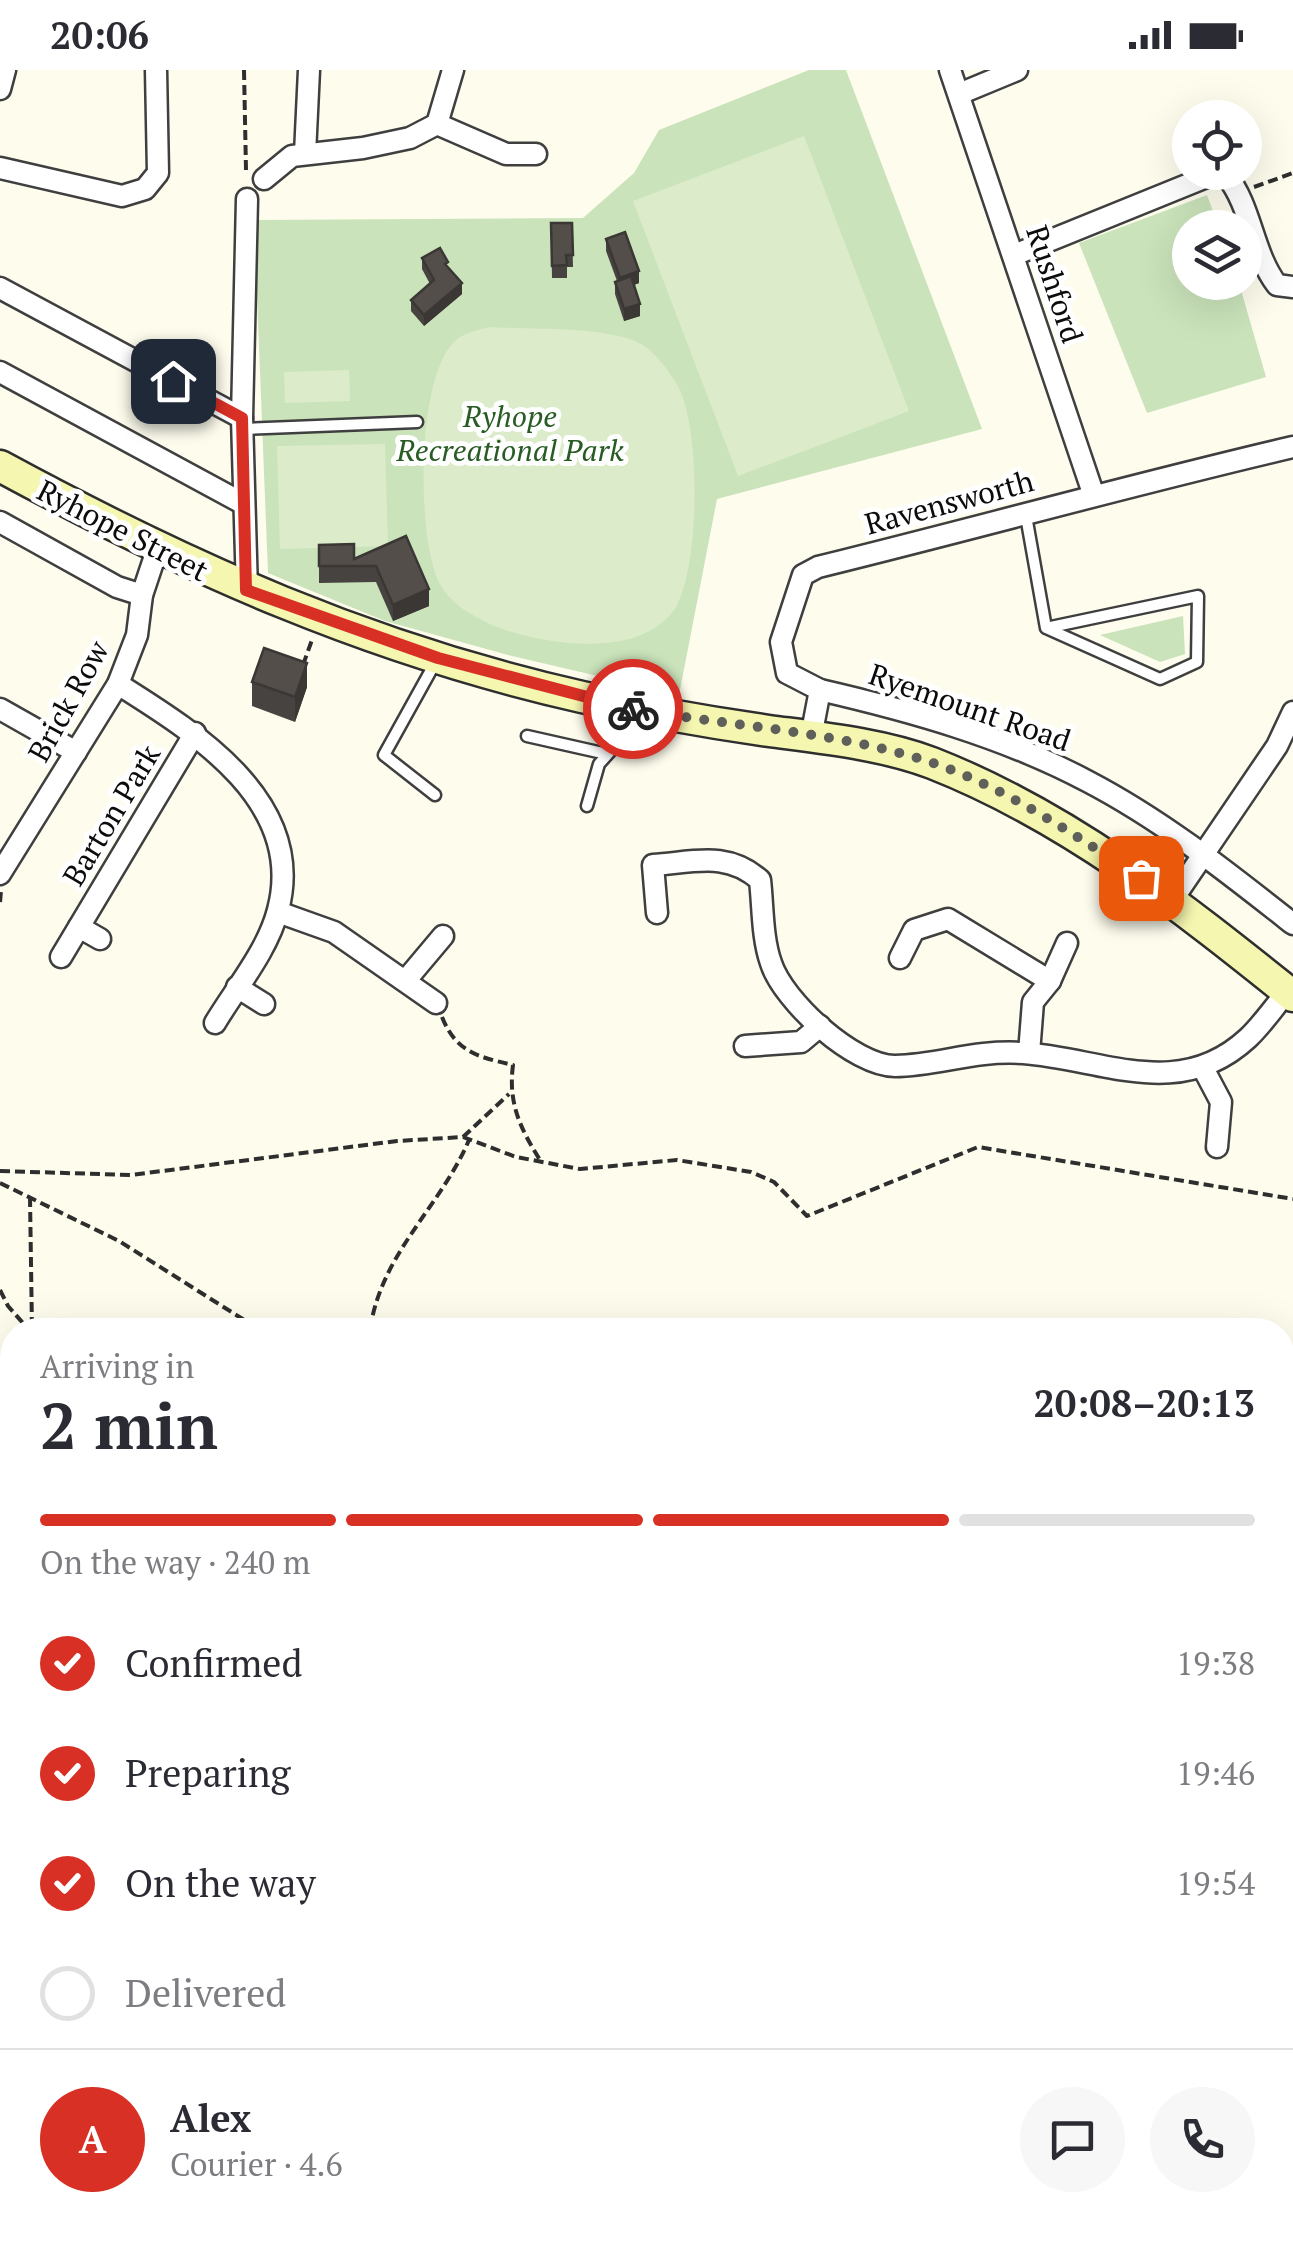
<!DOCTYPE html>
<meta charset="utf-8">
<style>
body{margin:0;font-family:"PT Serif",serif;background:#f7f7f7;color:#2b2b33;height:100vh;display:flex;flex-direction:column;font-size:38px;white-space:nowrap}
*{box-sizing:border-box;margin:0}
p{font-size:32px;color:#7c7c81}
.icon{flex:none;width:55px;height:55px;fill:none;stroke:currentColor;stroke-width:2;stroke-linecap:round;stroke-linejoin:round}
.map{position:relative;flex:1;overflow:hidden}
.details{position:absolute;left:0px;top:1248px;width:1295px;height:932px;display:flex;flex-direction:column;background:#fff;border-radius:40px 40px 0 0;box-shadow:0 10px 40px #0002}
.details>*{flex:none}
.fabs{position:absolute;left:1172px;top:30px;display:grid;gap:20px}
.fabs a{display:grid;place-items:center;width:90px;height:90px;border-radius:50%;background:#fff;box-shadow:0 10px 40px #0002;font-size:50px}
.pin{position:absolute;display:grid;place-items:center;width:85px;height:85px;color:#fff;margin:-42px;border-radius:20px;box-shadow:0 5px 15px #0006}
.courier{position:absolute;display:grid;place-items:center;width:100px;height:100px;margin:-50px;border:8px solid #d93025;border-radius:50%;background:#fff;color:#222;box-shadow:0 2px 12px #0007}
.head em{font-style:normal;font-weight:700}
.head div{display:flex;flex-direction:column-reverse}
.head{display:flex;align-items:center;justify-content:space-between;height:170px;padding:0 40px}
h1{font-size:65px;font-weight:700;line-height:75px}
.bar{display:grid;grid-template-columns:repeat(4,1fr);gap:15px 10px;align-content:center;height:120px;padding:0 40px}
.bar i{height:12px;border-radius:8px;background:#e1e1e2}
.bar .current{background:#d93025}
.bar p{grid-column:span 4}
.line{display:flex;align-items:center;gap:25px;padding:0 40px;border-top:2px solid #e1e1e2}
.line div{flex:1}
.round{display:grid;place-items:center;flex:none;width:105px;height:105px;border-radius:52px;background:#f7f7f7}
ol{padding:0 40px;list-style:none}
li{display:flex;align-items:center;gap:30px;height:110px}
li p{margin-inline-start:auto}
li .icon{padding:10px;border-radius:50%;background:#d93025;color:#fff;stroke-width:4}
li:last-child{color:#7c7c81}
li i{width:55px;height:55px;border:5px solid #e1e1e2;border-radius:50%}
.status{display:flex;justify-content:space-between;align-items:center;height:70px;padding:0 50px;background:#fff;direction:ltr}
.status svg{height:28px;fill:currentColor}
.map>svg:first-child{display:block}
.green{fill:#cae3ba}
.forest{fill:#add29c}
.pitch{fill:#dceccb}
.lines{fill:none;stroke-linecap:round;stroke-linejoin:round}
.lane-casing{stroke:#3f3f3f;stroke-width:15}
.street-casing{stroke:#3f3f3f;stroke-width:25}
.secondary-casing{stroke:#2e2e2e;stroke-width:35}
.path{stroke:#2e2e2e;stroke-width:4;stroke-dasharray:10 5;stroke-linecap:butt}
.lane{stroke:#fff;stroke-width:10}
.street{stroke:#fff;stroke-width:20}
.secondary{stroke:#f5f6af;stroke-width:30}
.wall{fill:#474340}
.shaded-wall{fill:#3a3734}
.building{fill:#534e4a;stroke:#3a3734;stroke-width:2.5}
.done{stroke:#60605b;stroke-width:10;stroke-dasharray:0 18}
.route{stroke:#d93025;stroke-width:12}
.labels{text-anchor:middle;dominant-baseline:central;stroke-width:10;stroke-linejoin:round;paint-order:stroke}
.street-label{font-size:30px;fill:#0c0c0c;stroke:#fff}
.park-label{font-size:30px;font-style:italic;fill:#295c24;stroke:#fff}
</style>
<div class="status"><b>20:06</b><svg viewBox="0 0 49 12"><path d="M0 12V9h3v3zM5 12V6h3v6zM10 12V3h3v9zM15 12V0h3v12zM26 1h20v11H26zM47 4h2v5h-2z"/></svg></div>
<div class="map">
<svg width="1293" height="2179" viewBox="0 0 1293 2179">
<rect width="100%" height="100%" fill="#fdfced"/>
<!-- green -->
<g class="green">
<polygon points="809,0 846,0 982,359 717,429 679,625 512,586 385,551 268,503 254,150 583,148 634,103 659,60"/>
<polygon points="1207,125 1219,157 1190,158 1190,212 1239,213 1266,307 1147,343 1079,173"/>
<polygon points="1183,546 1185,584 1160,592 1100,565"/>
<polygon points="0,1665 12,1683 12,2168 313,2168 328,2179 0,2179"/>
<polygon points="887,2168 1193,2168 1216,2177 1293,2170 1293,2179 910,2179"/>
</g>
<!-- forest -->
<g class="forest">
<polygon points="1282,1986 1293,1988 1293,2166 1283,2166"/>
<polygon points="490,2168 880,2168 902,2179 493,2179"/>
</g>
<!-- pitch -->
<g class="pitch">
<polygon points="804,66 909,341 738,406 633,131"/>
<path d="M 490,257 C 528,260 618,255 647,278 C 659,288 673,306 680,320 C 700,365 700,493 676,537 C 669,549 654,560 641,565 C 589,587 468,566 440,514 C 416,469 416,307 455,271 C 465,262 478,260 490,257 Z"/>
<polygon points="349,300 350,331 285,333 284,302"/>
<polygon points="385,374 388,476 280,479 277,376"/>
<polygon points="1293,1501 1293,1741 1283,1753 1282,1514"/>
</g>
<g class="lines">
<!-- lane casing -->
<g class="lane-casing">
<g id="lane">
<polyline points="243,359 417,352"/>
<polyline points="1026,446 1046,558 1160,609 1197,592 1198,526 1046,558"/>
<polyline points="527,666 607,684"/>
<polyline points="435,725 384,685 435,593"/>
<polyline points="587,736 599,694 617,674 630,639"/>
</g>
</g>
<!-- street casing -->
<g class="street-casing">
<g id="street">
<polyline points="950,0 1093,423"/>
<polyline points="0,19 5,0"/>
<polyline points="959,24 1017,0"/>
<polyline points="437,54 506,84 536,84"/>
<polyline points="305,84 309,0"/>
<polyline points="0,98 122,126 145,119 158,103 156,0"/>
<polyline points="264,109 292,86 363,78 410,68 437,54 453,0"/>
<path d="M 1014,185 L 1209,106 L 1226,105 C 1252,137 1252,182 1277,215 L 1293,217"/>
<polyline points="0,218 242,348"/>
<polyline points="0,302 244,434"/>
<polyline points="0,452 117,517 142,525"/>
<polyline points="247,521 242,348 247,129"/>
<path d="M 118,614 C 194,662 307,731 278,840 C 268,880 236,918 215,953"/>
<path d="M 820,620 C 911,641 1004,667 1087,711 C 1162,750 1227,802 1293,854"/>
<polyline points="0,639 76,682"/>
<path d="M 811,667 L 820,620 L 787,603 L 781,572 L 803,505 L 818,497 C 977,458 1134,414 1293,377"/>
<polyline points="0,804 118,614 137,565 142,525 157,480"/>
<polyline points="1173,829 1277,676 1293,642"/>
<polyline points="278,842 334,862 436,933"/>
<path d="M 657,843 L 653,795 C 695,792 727,781 760,810 C 763,836 762,868 771,893 C 783,931 854,996 895,996 C 941,995 972,980 1023,983 C 1104,989 1179,1032 1248,968 C 1262,955 1274,937 1287,922"/>
<polyline points="79,857 100,869"/>
<polyline points="61,887 195,663"/>
<polyline points="900,888 914,860 948,849 1050,911 1033,932 1029,983"/>
<polyline points="406,910 443,866"/>
<polyline points="1050,911 1067,873"/>
<polyline points="237,917 264,934"/>
<polyline points="745,976 801,972 820,956"/>
<polyline points="1203,998 1221,1032 1217,1077"/>
</g>
</g>
<!-- secondary casing -->
<g class="secondary-casing">
<path id="secondary" d="M 0,396 C 190,499 370,579 582,627 C 644,641 706,652 769,661 C 822,668 882,674 932,693 C 1067,746 1181,836 1293,926"/>
</g>
<!-- path -->
<g class="path">
<polyline points="244,0 246,100"/>
<polyline points="1254,117 1293,103"/>
<polyline points="303,595 313,567"/>
<polyline points="0,832 1,821"/>
<path d="M 442,947 C 456,982 478,987 513,995 C 508,1033 520,1058 540,1090"/>
<polyline points="463,1067 509,1024"/>
<polyline points="0,1101 131,1105 397,1071 463,1067 516,1087 580,1099 677,1090 751,1102 774,1112 807,1146 978,1077 1293,1129"/>
<polyline points="0,1113 119,1171 260,1260"/>
<polyline points="30,1127 32,1260"/>
<polyline points="0,1220 8,1236 29,1260"/>
<path d="M 370,1260 C 381,1183 440,1138 469,1070"/>
<polyline points="1282,1407 1293,1397"/>
<polyline points="1282,1454 1293,1463"/>
<polyline points="0,1544 12,1554"/>
<polyline points="0,1592 12,1561"/>
<polyline points="0,1633 12,1656"/>
<polyline points="1282,2005 1293,2004"/>
<polyline points="0,2021 12,2030"/>
<polyline points="303,2168 316,2179"/>
<polyline points="468,2168 470,2179"/>
<polyline points="1021,2168 1050,2179"/>
<polyline points="101,2179 102,2168"/>
<polyline points="1215,2179 1218,2168"/>
</g>
<!-- lane -->
<use href="#lane" class="lane"/>
<!-- street -->
<use href="#street" class="street"/>
<!-- secondary -->
<use href="#secondary" class="secondary"/>
</g>
<!-- wall -->
<g class="wall">
<polygon points="551,153 572,153 573,197 567,197 567,208 552,208"/>
<polygon points="606,169 639,213 634,215 640,246 624,251 615,224 615,212 617,211 606,181"/>
<polygon points="422,188 448,197 462,224 424,256 411,241 411,230 430,214 422,199"/>
<polygon points="406,466 429,536 393,551 376,512 319,513 319,475 354,489"/>
<polygon points="252,612 307,617 295,652 252,636"/>
</g>
<!-- shaded-wall -->
<g class="shaded-wall">
<polygon points="639,201 639,213 620,220 620,208"/>
<polygon points="462,213 462,224 424,256 424,245"/>
<polygon points="640,234 640,246 624,251 624,239"/>
<polygon points="429,519 429,536 393,551 393,535"/>
<polygon points="307,593 307,617 295,652 295,627"/>
</g>
<!-- building -->
<g class="building">
<polygon points="551,153 572,153 573,185 566,185 567,195 552,196"/>
<polygon points="625,162 639,201 620,208 606,169"/>
<polygon points="440,178 448,192 445,194 462,213 424,245 411,230 434,210 422,188"/>
<polygon points="631,206 640,234 624,239 615,212"/>
<polygon points="406,466 429,519 393,535 376,496 319,496 319,475 354,474 354,489"/>
<polygon points="264,578 307,593 295,627 252,612"/>
</g>
<g class="lines">
<!-- done -->
<path class="done" d="M 633,639 C 730,656 833,661 927,691 C 1004,716 1074,765 1141,808"/>
<!-- route -->
<polyline class="route" points="173,311 242,348 246,520 438,588 633,639"/>
</g>
<g class="labels">
<!-- street labels -->
<g class="street-label">
<text transform="translate(1055 214) rotate(72)">Rushford</text>
<text transform="translate(949 432) rotate(-15)">Ravensworth</text>
<text transform="translate(123 460) rotate(27)">Ryhope Street</text>
<text transform="translate(68 631) rotate(-61)">Brick Row</text>
<text transform="translate(970 637) rotate(19)">Ryemount Road</text>
<text transform="translate(111 745) rotate(-59)">Barton Park</text>
</g>
<!-- park labels -->
<g class="park-label">
<text x="510" y="346">Ryhope<tspan x="510" dy="34">Recreational Park</tspan></text>
</g>
</g>
</svg>
<div class="fabs">
<a><svg class="icon" aria-label="locate" viewBox="0 0 24 24"><circle cx="12" cy="12" r="6"/><path d="M12 2v4M12 18v4M2 12h4M18 12h4"/></svg></a>
<a><svg class="icon" aria-label="layers" viewBox="0 0 24 24"><path d="M12 4l9 5-9 5-9-5zM3 14l9 5 9-5"/></svg></a>
</div>
<div class="pin" style="left:1141px;top:808px;background:#ea580c"><svg class="icon" aria-label="bag" viewBox="0 0 24 24"><path d="M5 8h14l-1 12H6zM9 8a3 3 0 0 1 6 0"/></svg></div>
<div class="pin" style="left:173px;top:311px;background:#1f2937"><svg class="icon" aria-label="home" viewBox="0 0 24 24"><path d="M3 11l9-7 9 7M6 9v11h12V9"/></svg></div>
<div class="courier" style="left:633px;top:639px"><svg class="icon" aria-label="bike" viewBox="0 0 24 24"><circle cx="6" cy="16" r="4"/><circle cx="18" cy="16" r="4"/><path d="M6 16l4-8h5l3 8M10 8l3 8H6M13 5h3"/></svg></div>
<section class="details">
<div class="head"><div><h1>2 min</h1><p>Arriving in</p></div><em>20:08–20:13</em></div>
<div class="bar"><i class="current"></i><i class="current"></i><i class="current"></i><i></i><p>On the way · 240 m</p></div>
<ol>
<li><svg class="icon" aria-label="check" viewBox="0 0 24 24"><path d="M5 12l5 5 9-10"/></svg>Confirmed<p>19:38</p></li>
<li><svg class="icon" aria-label="check" viewBox="0 0 24 24"><path d="M5 12l5 5 9-10"/></svg>Preparing<p>19:46</p></li>
<li><svg class="icon" aria-label="check" viewBox="0 0 24 24"><path d="M5 12l5 5 9-10"/></svg>On the way<p>19:54</p></li>
<li><i></i>Delivered</li>
</ol>
<div class="line" style="height:180px"><b class="round" style="background:#d93025;color:#fff">A</b><div><b>Alex</b><p>Courier · 4.6</p></div><a class="round"><svg class="icon" aria-label="chat" viewBox="0 0 24 24"><path d="M4 5h16v11H9l-5 4z"/></svg></a><a class="round"><svg class="icon" aria-label="phone" viewBox="0 0 24 24"><path d="M5 4h4l2 5-3 2q2 4 5 5l2-3 5 2v4C11 20 4 13 5 4z"/></svg></a></div>
</section>
</div>
